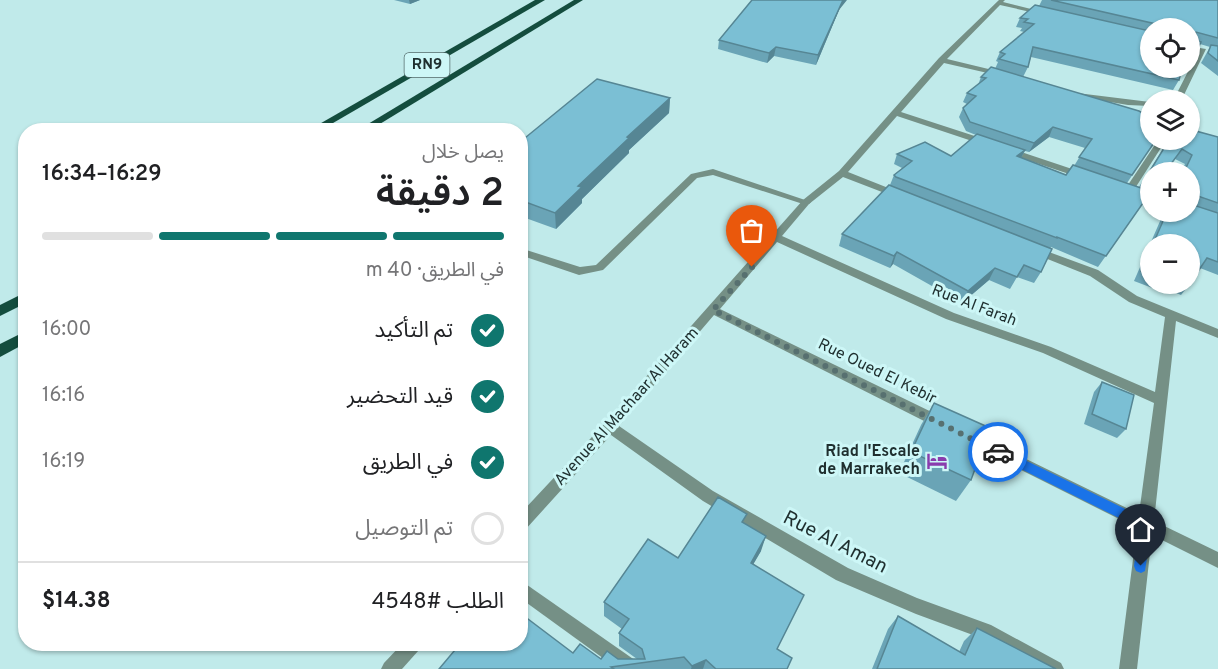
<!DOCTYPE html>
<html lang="ar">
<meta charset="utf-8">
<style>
body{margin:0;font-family:Overpass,"Noto Sans Arabic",sans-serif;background:#f2f2f2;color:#202124;direction:rtl;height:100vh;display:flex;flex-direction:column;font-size:22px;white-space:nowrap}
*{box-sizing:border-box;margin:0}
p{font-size:20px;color:#757577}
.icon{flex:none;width:33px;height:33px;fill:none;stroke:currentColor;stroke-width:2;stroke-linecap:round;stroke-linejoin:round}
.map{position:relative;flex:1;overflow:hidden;direction:ltr}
.drawer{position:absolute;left:18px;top:123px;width:510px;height:528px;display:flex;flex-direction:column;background:#fff;border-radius:24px;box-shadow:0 2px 4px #0004;direction:rtl}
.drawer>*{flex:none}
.buttons{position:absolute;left:1140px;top:18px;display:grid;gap:12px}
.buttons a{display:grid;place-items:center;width:60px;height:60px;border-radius:50%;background:#fff;box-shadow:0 2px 4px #0004;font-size:30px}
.pin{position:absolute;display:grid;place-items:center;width:51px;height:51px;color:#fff;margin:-62px -26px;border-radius:50% 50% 50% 0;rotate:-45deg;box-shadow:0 0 6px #0007}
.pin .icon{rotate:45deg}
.courier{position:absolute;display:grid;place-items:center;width:60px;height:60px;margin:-30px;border:4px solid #1a73e8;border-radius:50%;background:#fff;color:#222;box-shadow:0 2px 8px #0007}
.head em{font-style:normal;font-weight:600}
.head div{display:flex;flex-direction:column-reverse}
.head{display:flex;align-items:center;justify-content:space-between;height:102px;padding:0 24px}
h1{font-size:39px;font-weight:600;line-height:45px}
.bar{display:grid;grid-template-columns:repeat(4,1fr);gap:9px 6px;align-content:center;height:72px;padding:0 24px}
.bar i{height:8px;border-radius:4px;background:#e0e0e0}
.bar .current{background:#0f766e}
.bar p{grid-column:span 4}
.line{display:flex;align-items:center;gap:15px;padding:0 24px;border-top:2px solid #e0e0e0}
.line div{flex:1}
ol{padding:0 24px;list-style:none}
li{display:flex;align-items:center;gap:18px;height:66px}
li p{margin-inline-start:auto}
li .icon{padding:6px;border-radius:50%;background:#0f766e;color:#fff;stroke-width:4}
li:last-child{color:#757577}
li i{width:33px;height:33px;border:3px solid #e0e0e0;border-radius:50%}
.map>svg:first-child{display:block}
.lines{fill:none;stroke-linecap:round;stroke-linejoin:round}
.lane{fill:#759086;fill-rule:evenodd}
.street{fill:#759086;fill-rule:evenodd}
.primary{fill:#144d3e;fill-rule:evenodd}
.wall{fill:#6aa4b6;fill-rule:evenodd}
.shaded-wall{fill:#568694}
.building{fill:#7bbfd4;stroke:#568694;stroke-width:1.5}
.route{fill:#1a73e8}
.done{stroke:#577070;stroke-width:6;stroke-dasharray:0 10.8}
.labels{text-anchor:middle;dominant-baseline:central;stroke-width:6;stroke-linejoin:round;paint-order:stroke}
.shield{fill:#cdf7f7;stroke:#536b6b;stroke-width:1.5}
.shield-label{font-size:15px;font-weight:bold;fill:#1f2f2f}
.street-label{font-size:16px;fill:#1f2f2f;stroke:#cdf7f7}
.poi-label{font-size:16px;font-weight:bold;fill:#1f2f2f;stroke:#cdf7f7;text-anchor:end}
.near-street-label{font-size:20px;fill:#1f2f2f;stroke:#cdf7f7}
</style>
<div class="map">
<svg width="1218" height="669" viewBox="0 0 1218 669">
<rect width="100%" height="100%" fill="#c0eaea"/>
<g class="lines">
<!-- lane -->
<polygon class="lane" points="713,169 811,202 809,204 803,204 713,175 697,178 603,270 579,275 520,255 520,248 580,267 596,265 691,174"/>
<!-- street -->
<g class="street">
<polygon points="999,0 1005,0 1003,2 1047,13 1044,15 1000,5 947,59 1005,73 1005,77 944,63 901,112 990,141 990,145 984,145 897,116 848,172 901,193 901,197 895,197 843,177 809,204 782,236 954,313 1051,347 1155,392 1165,317 1129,302 1090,276 1030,252 1029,250 1030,248 1038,248 1098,270 1137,296 1218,329 1218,338 1176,321 1154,521 1218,552 1218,568 1152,535 1137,669 1119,669 1137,528 965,442 963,438 965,434 970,432 975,434 1139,514 1154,403 1043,353 946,319 777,242 720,309 946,419 948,423 946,427 941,429 936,427 714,315 619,426 713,491 848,568 917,598 991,625 1061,663 1064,669 1037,669 981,638 916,614 836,580 703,501 611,435 525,530 520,532 520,514 605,423 803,200 839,171 939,58"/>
<polygon points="1200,48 1206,49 1183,97 1176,100 1166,100 1167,98 1176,95"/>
<polygon points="1077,93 1150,102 1150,106 1128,105 1080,97 1076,95"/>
<polygon points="1158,140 1166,140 1132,193 1126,193 1124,191"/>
<polygon points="1009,148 1087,174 1089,176 1087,178 1081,178 1006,153 1005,151"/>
<polygon points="520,580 639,663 642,669 618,669 520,598"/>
<polygon points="402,644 422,644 419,650 402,669 381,669 384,663"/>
</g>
<!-- primary -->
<g class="primary">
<polygon points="535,0 545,0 321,130 309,130"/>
<polygon points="574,0 583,0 370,130 358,130"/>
<polygon points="26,292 26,303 0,316 0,305"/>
<polygon points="26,331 26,343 0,357 0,344"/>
</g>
</g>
<!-- wall -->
<g class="wall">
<polygon points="394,0 420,0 410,4"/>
<path d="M 1042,0 L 1218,0 L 1218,76 L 1201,63 L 1210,47 L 1200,44 L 1193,56 L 1190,53 L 1190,28 L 1150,28 L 1150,68 L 1179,80 L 1173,90 L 1031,57 L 1028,67 L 1023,77 L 1156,140 L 1127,183 L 1139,187 L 1168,141 L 1168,140 L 1190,140 L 1196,131 L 1218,137 L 1218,275 L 1200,268 L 1189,285 L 1181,295 L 1158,285 L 1155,289 L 1134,281 L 1164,212 L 1190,212 L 1190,172 L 1181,172 L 1185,164 L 1175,159 L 1150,172 L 1150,193 L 1098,267 L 1051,247 L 1041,272 L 1034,283 L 1017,277 L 1010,289 L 989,280 L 962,303 L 893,264 L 890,268 L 839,246 L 842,234 L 891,186 L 890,185 L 894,175 L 902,168 L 894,164 L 897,154 L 951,156 L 976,135 L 966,131 L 959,117 L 963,108 L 967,104 L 963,102 L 967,93 L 978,85 L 981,77 L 995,69 L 998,62 L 996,61 L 1000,52 L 1024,32 L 1020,31 L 1022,28 L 1016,27 L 1020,18 L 1039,6 ZM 1049,137 L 1085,148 L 1074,166 L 1066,175 L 1021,158 L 1025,151 L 1029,152 ZM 1150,244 L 1190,244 L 1190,284 L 1150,284 Z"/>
<polygon points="839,10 816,65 774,56 767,63 718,49 719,40"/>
<polygon points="670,98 669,113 629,150 629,153 582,199 582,203 556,229 520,216 520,142"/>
<polygon points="1102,382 1126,429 1117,438 1084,424 1094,392"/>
<polygon points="934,403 971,480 956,501 899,473 921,425"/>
<polygon points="744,523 761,551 753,564 777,649 787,669 439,669 477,645 573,653 601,659 637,659 619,646 619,633 622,629 604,616 604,602 678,558"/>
<polygon points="898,616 959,652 964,641 977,628 1056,669 872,669 888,629"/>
</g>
<!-- shaded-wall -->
<g class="shaded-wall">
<polygon points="409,0 420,0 410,4"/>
<polygon points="843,0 847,0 839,10 816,65 818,55"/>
<polygon points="776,47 774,56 767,63 769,53"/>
<polygon points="670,98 669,113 629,150 629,153 582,199 582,203 556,229 555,213 578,186 627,137"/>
<polygon points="1053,127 1049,137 1029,152 1034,143"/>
<polygon points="1025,150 1020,160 1017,156"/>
<polygon points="897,252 893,264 890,268 894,256"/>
<polygon points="995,268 989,280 962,303 968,291"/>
<polygon points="766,536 761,551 746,577 751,563"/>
<polygon points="706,660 703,669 691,669 692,666"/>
</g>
<!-- building -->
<g class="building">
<polygon points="752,0 843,0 818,55 776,47 769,53 719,40"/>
<polygon points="1051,0 1218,0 1218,38 1196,32 1194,35 1194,40 1201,42 1199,46 1194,42 1190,52 1190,28 1157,28 1156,24"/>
<polygon points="1035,5 1150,31 1150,68 1182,68 1179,80 1033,47 1028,67 999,59 1005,54 1000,52 1034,24 1024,22 1028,19 1020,18"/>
<polygon points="1211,45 1218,46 1218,61 1208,53"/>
<polygon points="991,67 1139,111 1150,117 1150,140 1156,140 1132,175 1079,157 1092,139 1053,127 1034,143 970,122 963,108 976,96 967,93 986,78 981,77"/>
<polygon points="597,79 670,98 627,137 629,138 578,186 582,187 555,213 520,200 520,142"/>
<polygon points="1190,126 1194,127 1196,131 1218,137 1218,203 1198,196 1191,201 1193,205 1218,213 1218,262 1207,258 1189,285 1185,284 1190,284 1190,244 1153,244 1167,212 1190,212 1190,172 1184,172 1192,155 1182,149 1165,172 1150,172 1150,181 1145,179 1169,140 1190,140"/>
<polygon points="977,134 1025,150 1017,156 1066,175 1073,165 1150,191 1150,193 1106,256 1057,237 1057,238 896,177 894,175 912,161 897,154 925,142 951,156"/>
<polygon points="889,185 1052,249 1041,272 1024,265 1017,277 995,268 968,291 897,252 894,256 842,234"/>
<polygon points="1150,250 1150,275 1141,271"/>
<polygon points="1102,382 1134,395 1126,429 1092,414"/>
<polygon points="934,403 990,428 971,480 911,452"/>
<polygon points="718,497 747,514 742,522 766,536 751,563 804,595 777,649 792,658 787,669 716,669 706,660 692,666 684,657 611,667 614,669 439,669 460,644 475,644 477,645 478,644 520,644 520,613 573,653 580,644 601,659 607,651 618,659 645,659 642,649 619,633 629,619 604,602 648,539 678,558"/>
<polygon points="898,616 965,655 977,628 1056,669 877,669"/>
</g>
<!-- route -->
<polygon class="route" points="998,447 1150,521 1152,525 1145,571 1141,573 1136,571 1134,566 1139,528 993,455 993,448"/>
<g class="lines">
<!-- done -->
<polyline class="done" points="752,267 713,310 998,452"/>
</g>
<!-- icons -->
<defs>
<g id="hotel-bare" transform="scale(1.62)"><path d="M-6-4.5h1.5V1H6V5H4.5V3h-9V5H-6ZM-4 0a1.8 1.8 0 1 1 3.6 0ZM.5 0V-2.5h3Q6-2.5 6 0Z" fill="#893cad" stroke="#cdf7f7" stroke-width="2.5" paint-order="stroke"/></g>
</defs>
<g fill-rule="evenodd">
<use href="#hotel-bare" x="937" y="461"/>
</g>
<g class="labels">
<!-- shield labels -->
<rect class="shield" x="404.5" y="53" width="45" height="24" rx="4.5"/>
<g class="shield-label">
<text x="427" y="65">RN9</text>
</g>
<!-- street labels -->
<g class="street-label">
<text transform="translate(974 306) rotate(21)">Rue Al Farah</text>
<text transform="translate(877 372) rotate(26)">Rue Oued El Kebir</text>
<text transform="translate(627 407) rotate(-48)">Avenue Al Machaar Al Haram</text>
</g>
<!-- poi labels -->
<g class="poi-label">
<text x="920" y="452">Riad l'Escale<tspan x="920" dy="18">de Marrakech</tspan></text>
</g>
<!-- near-street labels -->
<g class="near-street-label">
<text transform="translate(835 543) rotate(27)">Rue Al Aman</text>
</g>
</g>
</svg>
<div class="buttons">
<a><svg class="icon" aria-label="locate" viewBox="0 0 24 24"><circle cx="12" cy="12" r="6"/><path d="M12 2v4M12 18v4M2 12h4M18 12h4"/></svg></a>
<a><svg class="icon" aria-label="layers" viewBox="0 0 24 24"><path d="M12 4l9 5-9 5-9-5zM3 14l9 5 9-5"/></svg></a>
<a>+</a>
<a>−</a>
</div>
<div class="pin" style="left:752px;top:267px;background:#ea580c"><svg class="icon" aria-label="bag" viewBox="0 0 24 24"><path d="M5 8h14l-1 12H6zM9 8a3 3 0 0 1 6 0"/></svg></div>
<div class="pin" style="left:1141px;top:566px;background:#1f2937"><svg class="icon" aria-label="home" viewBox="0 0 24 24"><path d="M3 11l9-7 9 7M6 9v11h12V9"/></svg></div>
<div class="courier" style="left:998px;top:452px"><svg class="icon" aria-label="car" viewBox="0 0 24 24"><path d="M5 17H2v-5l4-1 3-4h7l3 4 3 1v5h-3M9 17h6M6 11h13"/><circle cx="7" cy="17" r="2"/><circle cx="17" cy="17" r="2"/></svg></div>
<section class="drawer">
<div class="head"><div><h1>2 دقيقة</h1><p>يصل خلال</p></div><em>16:29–16:34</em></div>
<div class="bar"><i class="current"></i><i class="current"></i><i class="current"></i><i></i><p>في الطريق · 40 m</p></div>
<ol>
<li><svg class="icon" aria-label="check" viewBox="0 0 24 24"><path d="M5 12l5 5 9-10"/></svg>تم التأكيد<p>16:00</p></li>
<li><svg class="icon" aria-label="check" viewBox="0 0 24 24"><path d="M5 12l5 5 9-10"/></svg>قيد التحضير<p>16:16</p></li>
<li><svg class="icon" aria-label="check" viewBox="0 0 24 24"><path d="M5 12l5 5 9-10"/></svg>في الطريق<p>16:19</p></li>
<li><i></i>تم التوصيل</li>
</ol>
<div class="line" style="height:78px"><div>الطلب #4548</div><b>$14.38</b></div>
</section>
</div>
